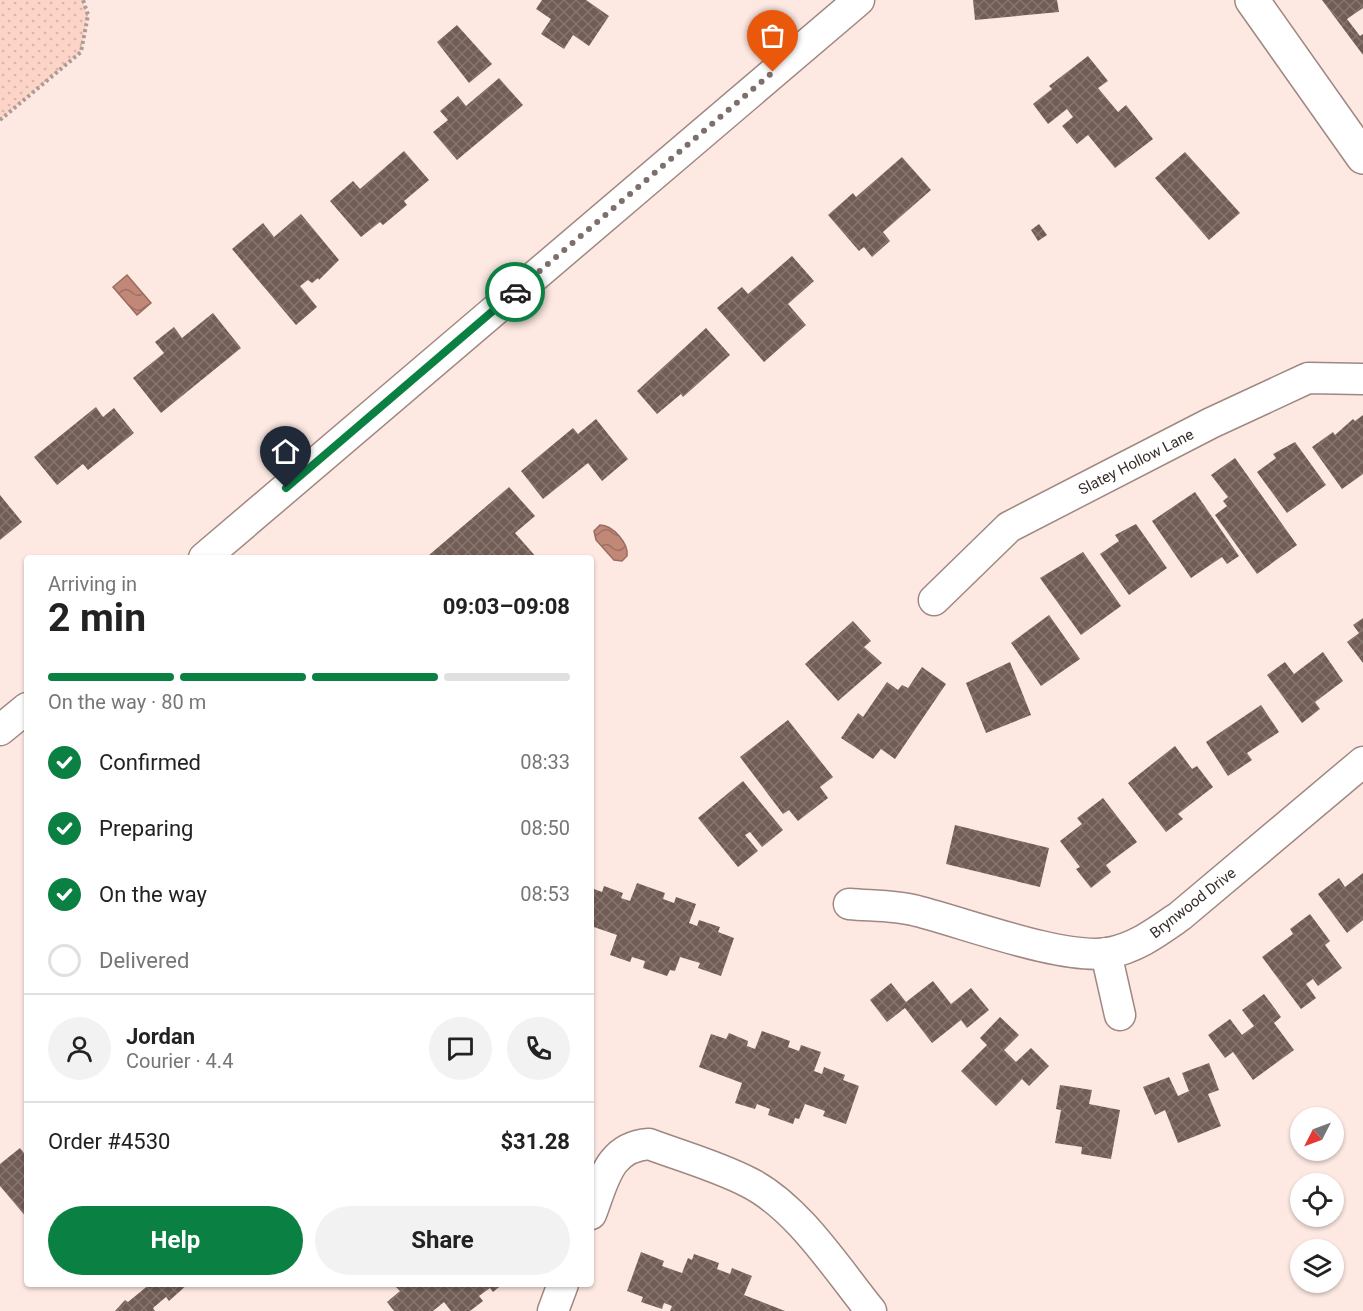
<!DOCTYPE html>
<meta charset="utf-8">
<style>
body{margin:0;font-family:Roboto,sans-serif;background:#f2f2f2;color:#222;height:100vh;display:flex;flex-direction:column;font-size:22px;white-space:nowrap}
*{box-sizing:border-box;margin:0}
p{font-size:20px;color:#767676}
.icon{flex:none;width:33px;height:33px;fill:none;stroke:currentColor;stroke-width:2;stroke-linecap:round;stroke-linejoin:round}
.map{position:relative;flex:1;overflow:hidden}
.drawer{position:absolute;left:24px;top:555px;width:570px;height:732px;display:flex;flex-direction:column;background:#fff;border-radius:6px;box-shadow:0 2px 4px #0004}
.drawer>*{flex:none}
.needle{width:39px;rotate:228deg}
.fabs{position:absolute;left:1290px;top:1107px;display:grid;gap:12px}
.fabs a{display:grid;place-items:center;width:54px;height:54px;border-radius:50%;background:#fff;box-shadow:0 2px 4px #0004;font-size:30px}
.pin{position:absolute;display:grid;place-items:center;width:51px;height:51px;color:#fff;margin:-62px -26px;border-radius:50% 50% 50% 0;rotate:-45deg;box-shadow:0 0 6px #0007}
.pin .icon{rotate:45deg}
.courier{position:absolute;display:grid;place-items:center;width:60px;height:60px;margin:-30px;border:4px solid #0b8043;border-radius:50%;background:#fff;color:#222;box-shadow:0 2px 8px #0007}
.summary em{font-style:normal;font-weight:700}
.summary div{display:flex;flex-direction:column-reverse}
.summary{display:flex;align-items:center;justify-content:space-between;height:102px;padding:0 24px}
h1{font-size:39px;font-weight:700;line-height:45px}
.bar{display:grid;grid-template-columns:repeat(4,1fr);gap:9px 6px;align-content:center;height:72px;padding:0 24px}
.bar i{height:8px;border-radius:4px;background:#e0e0e0}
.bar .active{background:#0b8043}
.bar p{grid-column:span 4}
.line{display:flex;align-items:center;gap:15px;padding:0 24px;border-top:2px solid #e0e0e0}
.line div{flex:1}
.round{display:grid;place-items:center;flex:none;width:63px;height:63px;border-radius:32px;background:#f2f2f2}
ol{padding:0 24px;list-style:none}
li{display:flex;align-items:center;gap:18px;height:66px}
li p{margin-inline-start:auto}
li .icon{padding:6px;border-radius:50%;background:#0b8043;color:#fff;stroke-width:4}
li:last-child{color:#767676}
li i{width:33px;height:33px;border:3px solid #e0e0e0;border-radius:50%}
.action{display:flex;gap:12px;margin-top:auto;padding:12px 24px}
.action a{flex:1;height:69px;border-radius:36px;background:#0b8043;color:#fff;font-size:24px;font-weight:700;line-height:69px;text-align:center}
.action a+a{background:#f2f2f2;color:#222}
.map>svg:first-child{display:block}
.grass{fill:url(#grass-dots)}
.water{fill:url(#water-waves);stroke:#986d60;stroke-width:1.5}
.building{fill:url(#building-cross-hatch)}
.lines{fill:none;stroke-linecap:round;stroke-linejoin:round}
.street-casing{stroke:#9f8881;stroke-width:33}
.secondary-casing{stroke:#9f8881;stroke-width:36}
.path{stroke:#ac9c97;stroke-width:4;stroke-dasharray:3 3;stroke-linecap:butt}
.street{stroke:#fff;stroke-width:30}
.secondary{stroke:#fff;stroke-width:33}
.done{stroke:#7d6f6b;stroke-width:6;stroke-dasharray:0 10.8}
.route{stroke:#0b8043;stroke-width:8}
.labels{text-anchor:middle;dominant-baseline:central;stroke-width:6;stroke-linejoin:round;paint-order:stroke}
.street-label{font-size:15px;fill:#382e2b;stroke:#fff}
</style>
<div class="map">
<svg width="1363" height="1311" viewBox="0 0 1363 1311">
<defs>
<pattern id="grass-dots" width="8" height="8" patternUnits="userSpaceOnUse" patternTransform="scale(1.5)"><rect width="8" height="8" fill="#fdd4c8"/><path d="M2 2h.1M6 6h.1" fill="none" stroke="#dab6ac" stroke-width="1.8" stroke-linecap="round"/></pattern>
<pattern id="water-waves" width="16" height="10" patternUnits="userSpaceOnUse" patternTransform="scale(1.5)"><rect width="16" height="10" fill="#c18877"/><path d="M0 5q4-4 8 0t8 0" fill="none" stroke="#9e7062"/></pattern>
<pattern id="building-cross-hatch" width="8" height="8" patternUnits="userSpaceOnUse" patternTransform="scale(1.5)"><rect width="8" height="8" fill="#725d56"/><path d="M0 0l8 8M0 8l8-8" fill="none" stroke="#867670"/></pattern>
</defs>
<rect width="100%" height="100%" fill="#fde8e2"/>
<!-- grass -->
<polygon class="grass" points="0,0 83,0 88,15 81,52 0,120"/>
<!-- water -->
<g class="water">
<polygon points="127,275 151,303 137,315 113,287"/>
<path d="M 600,525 C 613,525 629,544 627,556 L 622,561 L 614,560 L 596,540 L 594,531 Z"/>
</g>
<!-- building -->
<g class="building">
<polygon points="542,0 586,0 609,16 589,46 573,35 564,49 541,34 551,19 536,9"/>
<polygon points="973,0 1057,0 1059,12 975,20"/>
<polygon points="1322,0 1363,0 1363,8 1347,19 1360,36 1363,34 1363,55"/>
<polygon points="457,25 492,64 469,83 437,42"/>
<polygon points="1088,56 1108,81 1098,88 1118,112 1126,105 1153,139 1115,168 1088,135 1077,144 1062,126 1073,117 1067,109 1048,124 1033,104 1052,89 1049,86"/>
<polygon points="499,78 523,105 457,160 433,132 448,120 440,111 458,96 466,106"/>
<polygon points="404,151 429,180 404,201 407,205 383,225 380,222 361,237 330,201 353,181 360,189"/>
<polygon points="1185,152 1240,213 1209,240 1155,178"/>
<polygon points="902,157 931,190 883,232 890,241 872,257 864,247 859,251 828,215 853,193 856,197"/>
<polygon points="301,214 339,260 319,280 318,278 312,283 308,280 300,286 317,307 296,325 232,249 263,223 274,237"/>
<polygon points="1039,224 1047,235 1038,241 1031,230"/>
<polygon points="792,256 814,281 788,304 806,325 764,362 717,308 742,287 748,294"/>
<polygon points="213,313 241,348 161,413 133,378 164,353 155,342 174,327 182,338"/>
<polygon points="706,328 730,355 683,397 681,394 657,414 637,391"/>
<polygon points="96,407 103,417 114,408 134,433 88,470 83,464 57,485 34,457"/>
<polygon points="1363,415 1363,474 1342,489 1312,447 1333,432 1335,435 1353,419 1355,421"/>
<polygon points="596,419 628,459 602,481 588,463 543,499 521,471 573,428 578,434"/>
<polygon points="1295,442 1326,485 1287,513 1257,472 1276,458 1273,454"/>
<polygon points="1235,458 1297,545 1257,574 1215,515 1227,506 1223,501 1228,497 1211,475"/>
<polygon points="509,487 535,516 515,533 537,558 432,558 429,555"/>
<polygon points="1195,492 1239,556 1227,564 1222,557 1191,578 1152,521"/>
<polygon points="0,495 22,522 0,540"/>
<polygon points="1136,524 1167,568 1129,595 1100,554 1119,541 1115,535"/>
<polygon points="1083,552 1121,606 1081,635 1040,578"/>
<polygon points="1049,615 1080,659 1041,686 1011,643"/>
<polygon points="1363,618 1363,663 1347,642 1359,633 1353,625"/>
<polygon points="853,621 871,641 864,647 882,663 838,701 805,664"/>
<polygon points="1323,652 1343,681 1315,702 1320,709 1302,723 1267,675 1285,662 1294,674"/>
<polygon points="1010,662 1031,715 986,733 966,683"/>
<polygon points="922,667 946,684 895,759 881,749 873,759 841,738 858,713 863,717 887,682 898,690 902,685 908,688"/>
<polygon points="1261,705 1279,732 1247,753 1252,760 1228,776 1206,742"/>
<polygon points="788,720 833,777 820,787 828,798 798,821 789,810 783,814 740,757"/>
<polygon points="1175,746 1192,769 1197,766 1213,787 1178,814 1183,819 1166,832 1128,783"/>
<polygon points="743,781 783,830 762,847 750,832 745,835 758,851 738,867 698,818"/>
<polygon points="1103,798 1137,842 1106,865 1111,872 1091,888 1076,869 1080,867 1060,841 1082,824 1077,818"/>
<polygon points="955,825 1049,848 1040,887 946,864"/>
<polygon points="1363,873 1363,920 1347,933 1318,894 1339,878 1345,887"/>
<polygon points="637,883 665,893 663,899 674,903 676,897 696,904 689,923 697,926 699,920 720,927 718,932 734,938 721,976 698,968 700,963 680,957 675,971 670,970 667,976 643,968 645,961 632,957 630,962 610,955 617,935 591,926 591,888 602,892 604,886 623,893 621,898 630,901"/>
<polygon points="1310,914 1330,941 1325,945 1342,968 1318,986 1313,979 1306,984 1316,998 1301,1009 1262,957 1293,934 1290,929"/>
<polygon points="933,981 951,1004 971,988 989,1010 967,1028 961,1020 932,1043 905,1008 887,1022 870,1000 891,983 906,1002"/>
<polygon points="1264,994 1281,1017 1274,1023 1294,1050 1253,1080 1233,1052 1225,1058 1208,1035 1230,1019 1242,1035 1254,1026 1242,1010"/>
<polygon points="1000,1017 1019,1035 1004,1050 1016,1062 1031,1048 1049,1066 1029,1086 1022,1079 996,1106 961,1071 987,1045 980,1038"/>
<polygon points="762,1031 790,1041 788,1047 799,1051 801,1045 821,1052 814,1071 822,1074 824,1067 845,1075 843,1080 859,1086 846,1124 823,1116 825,1111 805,1104 799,1119 795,1118 793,1124 768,1115 770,1109 757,1104 755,1109 735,1103 742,1083 699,1067 711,1034 726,1039 729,1033 748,1041 747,1046 755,1049"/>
<polygon points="1209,1063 1219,1090 1208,1094 1221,1126 1178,1143 1165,1110 1155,1115 1143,1087 1169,1077 1178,1096 1189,1091 1182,1073"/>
<polygon points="1060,1085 1092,1090 1089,1104 1120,1110 1111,1159 1081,1154 1082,1147 1055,1143 1061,1110 1056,1109"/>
<polygon points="20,1148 27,1157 27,1218 0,1186 0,1164"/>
<polygon points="641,1252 664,1261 662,1266 682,1273 688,1258 692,1260 694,1254 719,1263 717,1269 730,1274 732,1268 752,1276 744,1295 785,1311 670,1311 672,1306 664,1303 662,1309 641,1302 643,1297 627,1291"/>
<polygon points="150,1284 188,1284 169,1301 166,1297 153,1308 155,1311 115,1311 125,1300 128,1302"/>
<polygon points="400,1284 503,1284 493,1292 490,1288 479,1296 483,1301 470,1311 451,1311 444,1302 433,1311 394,1311 387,1302 400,1291 396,1287"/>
</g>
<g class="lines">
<!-- street casing -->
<g class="street-casing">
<g id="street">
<polyline points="204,558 859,0"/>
<polyline points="934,600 1009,527 1211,423 1308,378 1363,379"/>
<polyline points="0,730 27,708"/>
<path d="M 849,904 C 871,906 896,905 917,911 C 965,923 1062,960 1108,953 C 1136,948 1157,932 1180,916 L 1363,762"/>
<polyline points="1106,953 1120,1015"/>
<path d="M 591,1214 C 604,1181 608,1147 649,1144 C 681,1156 717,1166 748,1182 C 797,1206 837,1269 871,1311"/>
<polyline points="553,1311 563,1284"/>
</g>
</g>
<!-- secondary casing -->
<g class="secondary-casing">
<polyline id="secondary" points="1252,0 1363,157"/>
</g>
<!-- path -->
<polyline class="path" points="0,120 81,52 88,15 83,0"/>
<!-- street -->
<use href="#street" class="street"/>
<!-- secondary -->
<use href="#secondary" class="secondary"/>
</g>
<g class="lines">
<!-- done -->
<polyline class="done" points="515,292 773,72"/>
<!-- route -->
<polyline class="route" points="286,488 515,292"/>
</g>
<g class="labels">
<!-- street labels -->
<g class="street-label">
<text transform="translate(1136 462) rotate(-27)">Slatey Hollow Lane</text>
<text transform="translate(1193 903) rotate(-38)">Brynwood Drive</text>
</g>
</g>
</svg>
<div class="fabs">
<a><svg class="needle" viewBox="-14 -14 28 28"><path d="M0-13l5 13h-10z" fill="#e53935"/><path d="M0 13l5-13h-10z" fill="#767676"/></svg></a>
<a><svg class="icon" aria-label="locate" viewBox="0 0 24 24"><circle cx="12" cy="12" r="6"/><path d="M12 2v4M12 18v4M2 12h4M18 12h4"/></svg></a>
<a><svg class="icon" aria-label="layers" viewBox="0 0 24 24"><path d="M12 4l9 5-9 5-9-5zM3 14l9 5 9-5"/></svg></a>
</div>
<div class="pin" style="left:773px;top:72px;background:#ea580c"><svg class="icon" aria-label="bag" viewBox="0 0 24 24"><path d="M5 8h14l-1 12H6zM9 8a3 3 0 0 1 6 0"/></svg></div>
<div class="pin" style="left:286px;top:488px;background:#1f2937"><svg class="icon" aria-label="home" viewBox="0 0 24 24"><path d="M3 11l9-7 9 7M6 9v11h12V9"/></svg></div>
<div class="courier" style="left:515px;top:292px"><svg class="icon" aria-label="car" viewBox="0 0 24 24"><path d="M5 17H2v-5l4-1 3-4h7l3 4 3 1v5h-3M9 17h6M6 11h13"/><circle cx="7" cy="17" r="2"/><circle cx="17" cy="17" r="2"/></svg></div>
<section class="drawer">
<div class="summary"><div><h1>2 min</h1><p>Arriving in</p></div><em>09:03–09:08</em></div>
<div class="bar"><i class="active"></i><i class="active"></i><i class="active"></i><i></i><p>On the way · 80 m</p></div>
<ol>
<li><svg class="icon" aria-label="check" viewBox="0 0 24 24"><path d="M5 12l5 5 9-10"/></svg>Confirmed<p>08:33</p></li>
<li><svg class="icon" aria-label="check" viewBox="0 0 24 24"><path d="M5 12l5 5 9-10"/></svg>Preparing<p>08:50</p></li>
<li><svg class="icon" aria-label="check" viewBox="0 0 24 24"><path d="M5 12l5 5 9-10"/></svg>On the way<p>08:53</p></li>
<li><i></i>Delivered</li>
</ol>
<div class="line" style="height:108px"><a class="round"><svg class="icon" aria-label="person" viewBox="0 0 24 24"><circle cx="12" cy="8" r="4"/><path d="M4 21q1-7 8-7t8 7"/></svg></a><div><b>Jordan</b><p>Courier · 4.4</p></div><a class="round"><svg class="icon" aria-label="chat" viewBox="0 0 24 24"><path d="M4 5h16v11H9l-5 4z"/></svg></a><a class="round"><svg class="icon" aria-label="phone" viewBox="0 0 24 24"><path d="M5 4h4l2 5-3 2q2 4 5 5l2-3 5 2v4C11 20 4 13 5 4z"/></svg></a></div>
<div class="line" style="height:78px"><div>Order #4530</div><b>$31.28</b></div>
<div class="action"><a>Help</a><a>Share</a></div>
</section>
</div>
